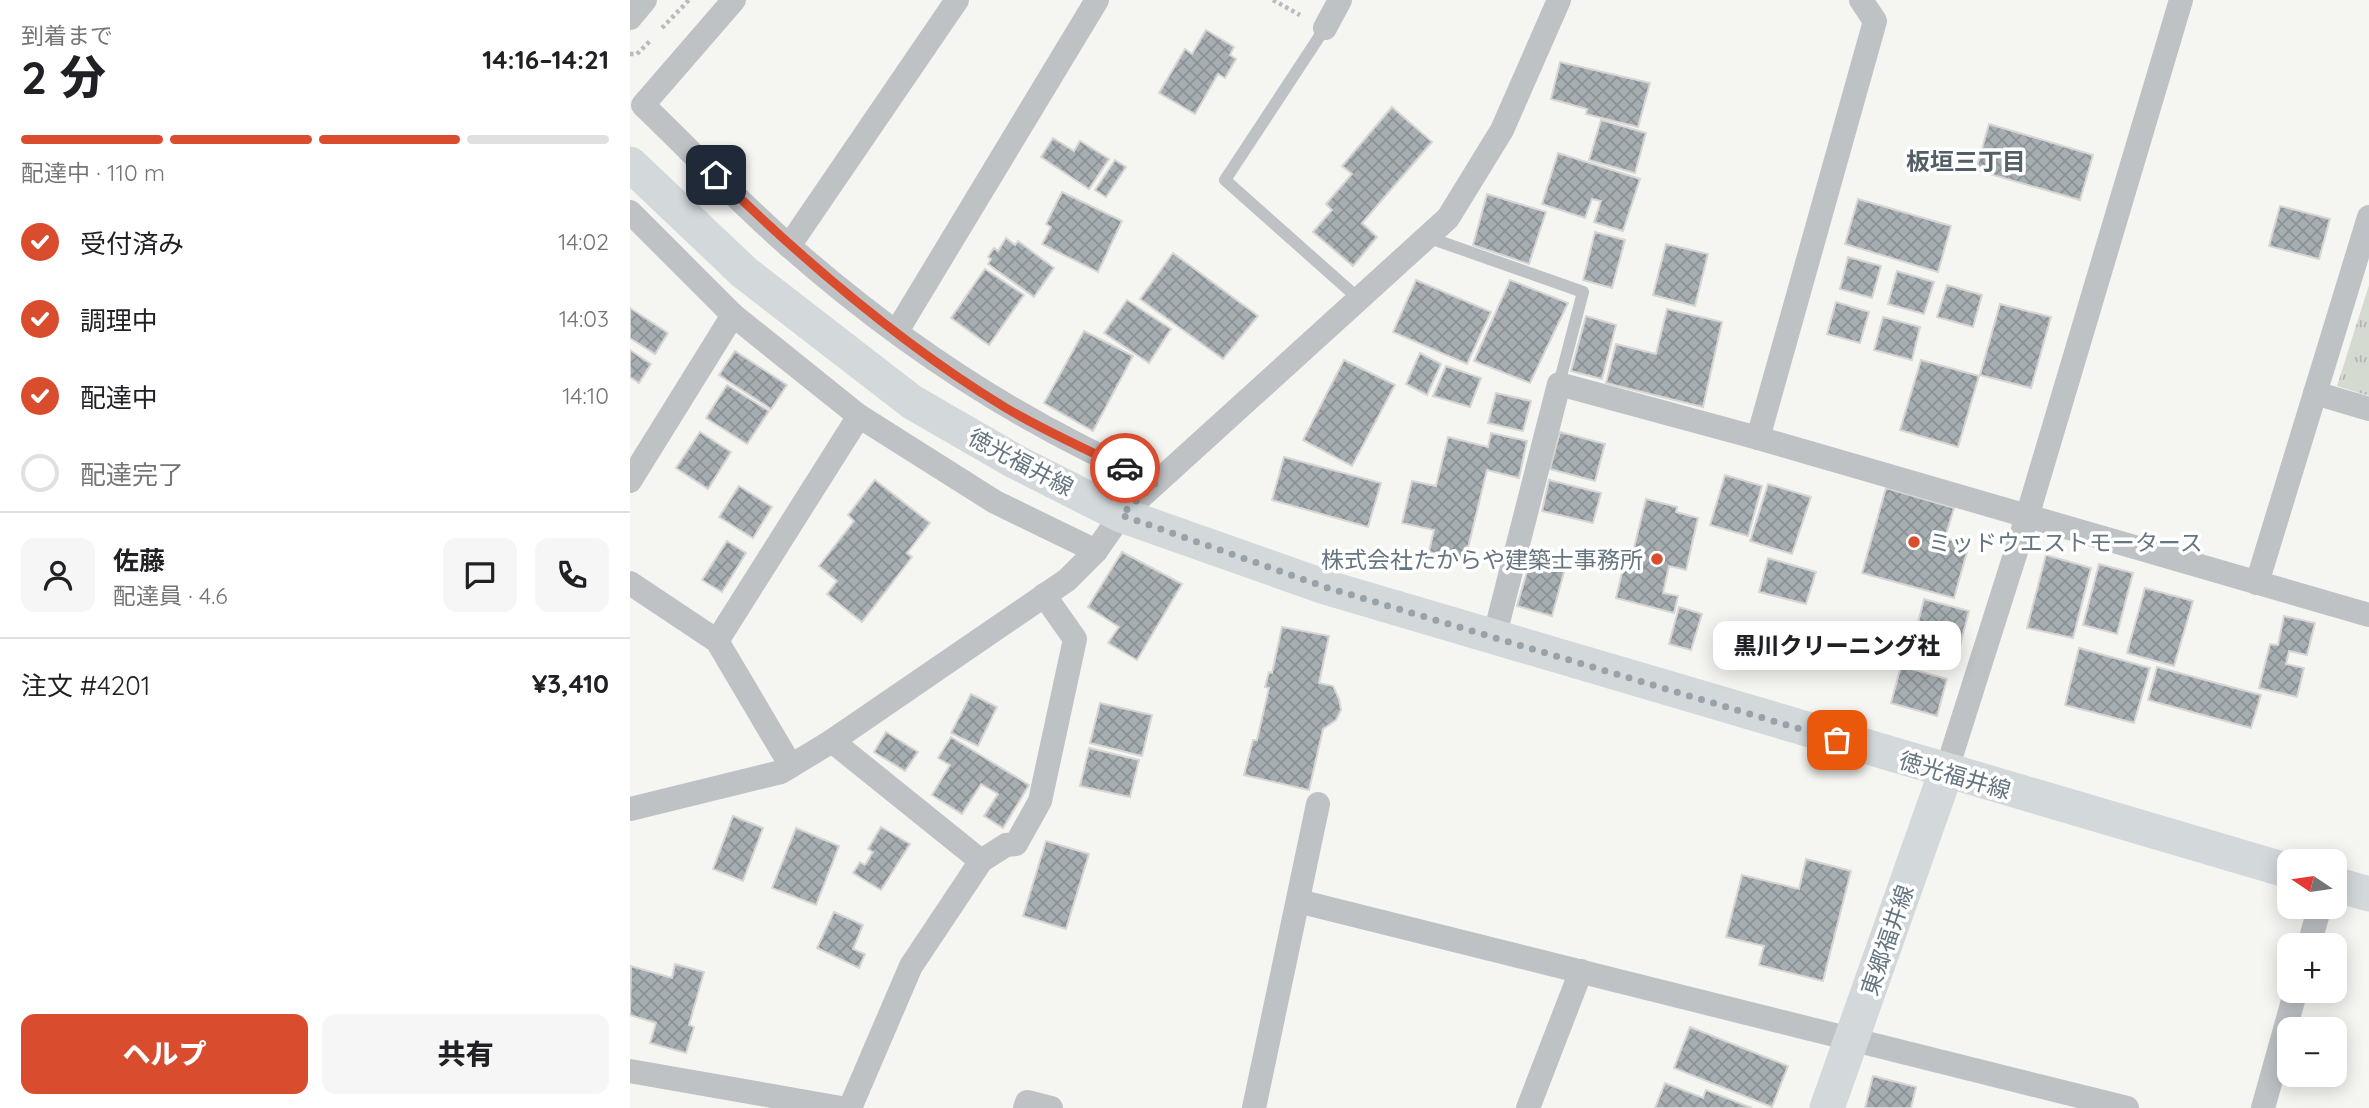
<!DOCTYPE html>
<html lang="ja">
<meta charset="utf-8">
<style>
body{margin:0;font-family:Quicksand,"Noto Sans JP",sans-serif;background:#f6f6f6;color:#202124;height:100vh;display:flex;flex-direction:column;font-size:26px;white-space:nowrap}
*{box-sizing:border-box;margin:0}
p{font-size:23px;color:#757577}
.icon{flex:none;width:38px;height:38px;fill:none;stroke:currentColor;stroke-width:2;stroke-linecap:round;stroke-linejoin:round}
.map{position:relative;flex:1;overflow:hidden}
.details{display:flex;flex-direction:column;background:#fff;width:630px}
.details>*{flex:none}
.needle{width:46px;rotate:283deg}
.fabs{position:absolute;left:1647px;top:849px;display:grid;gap:14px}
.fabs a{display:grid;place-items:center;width:70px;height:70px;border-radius:14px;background:#fff;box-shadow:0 4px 18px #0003;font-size:35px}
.pin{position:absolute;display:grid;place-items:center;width:60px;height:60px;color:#fff;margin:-30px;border-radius:14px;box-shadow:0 4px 10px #0006}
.courier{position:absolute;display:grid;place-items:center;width:70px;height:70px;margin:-35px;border:5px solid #d94d2e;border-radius:50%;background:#fff;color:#222;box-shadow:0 2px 9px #0007}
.bubble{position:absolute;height:49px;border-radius:14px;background:#fff;box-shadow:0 4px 18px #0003;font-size:23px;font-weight:800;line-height:49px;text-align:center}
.head em{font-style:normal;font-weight:800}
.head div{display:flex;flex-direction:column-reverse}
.head{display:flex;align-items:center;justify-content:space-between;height:119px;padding:0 21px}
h1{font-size:46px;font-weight:800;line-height:52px}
.bar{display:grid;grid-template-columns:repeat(4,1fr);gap:10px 7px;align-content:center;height:84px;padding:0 21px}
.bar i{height:9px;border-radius:5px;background:#e0e0e0}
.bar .selected{background:#d94d2e}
.bar p{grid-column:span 4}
.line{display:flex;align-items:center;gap:18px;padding:0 21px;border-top:2px solid #e0e0e0}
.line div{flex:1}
.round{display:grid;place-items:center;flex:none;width:74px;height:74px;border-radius:14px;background:#f6f6f6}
ol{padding:0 21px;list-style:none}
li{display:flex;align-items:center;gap:21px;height:77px}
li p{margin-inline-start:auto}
li .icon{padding:7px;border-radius:50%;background:#d94d2e;color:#fff;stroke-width:4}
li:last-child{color:#757577}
li i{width:38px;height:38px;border:4px solid #e0e0e0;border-radius:50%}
.action{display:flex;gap:14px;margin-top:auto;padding:14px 21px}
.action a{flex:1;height:80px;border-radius:14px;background:#d94d2e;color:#fff;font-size:28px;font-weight:800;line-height:80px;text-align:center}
.action a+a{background:#f6f6f6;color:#202124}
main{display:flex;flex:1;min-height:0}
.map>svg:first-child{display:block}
.park{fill:url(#park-tufts)}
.building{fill:url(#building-cross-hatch);stroke:#d7d6d4;stroke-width:2}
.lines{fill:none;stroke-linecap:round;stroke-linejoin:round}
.path{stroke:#b8bbbd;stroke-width:4.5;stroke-dasharray:3.5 3.5;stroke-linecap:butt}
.lane{stroke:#bec2c5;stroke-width:12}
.street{stroke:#bec2c5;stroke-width:24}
.secondary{stroke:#d3d8db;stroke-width:35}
.done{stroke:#98a2a9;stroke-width:7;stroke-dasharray:0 12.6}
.route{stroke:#d94d2e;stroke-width:9}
.poi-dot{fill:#d94d2e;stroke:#fff;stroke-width:2.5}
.labels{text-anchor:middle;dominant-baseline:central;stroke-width:7;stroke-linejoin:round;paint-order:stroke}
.street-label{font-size:23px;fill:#667681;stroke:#fff}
.poi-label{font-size:23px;fill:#667681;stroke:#fff;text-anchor:start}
.neighbourhood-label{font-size:24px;font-weight:bold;fill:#535f67;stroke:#fff}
</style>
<main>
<section class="details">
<div class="head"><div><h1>2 分</h1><p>到着まで</p></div><em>14:16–14:21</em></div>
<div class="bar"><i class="selected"></i><i class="selected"></i><i class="selected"></i><i></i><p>配達中 · 110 m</p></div>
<ol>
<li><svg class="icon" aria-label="check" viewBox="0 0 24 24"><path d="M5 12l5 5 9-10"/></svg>受付済み<p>14:02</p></li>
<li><svg class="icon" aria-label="check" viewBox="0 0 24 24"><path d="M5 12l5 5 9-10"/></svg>調理中<p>14:03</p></li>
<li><svg class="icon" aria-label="check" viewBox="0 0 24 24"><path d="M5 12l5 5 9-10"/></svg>配達中<p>14:10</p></li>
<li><i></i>配達完了</li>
</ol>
<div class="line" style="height:126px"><a class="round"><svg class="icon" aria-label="person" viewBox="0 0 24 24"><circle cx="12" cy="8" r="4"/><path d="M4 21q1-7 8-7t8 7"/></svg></a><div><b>佐藤</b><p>配達員 · 4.6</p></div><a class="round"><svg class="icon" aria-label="chat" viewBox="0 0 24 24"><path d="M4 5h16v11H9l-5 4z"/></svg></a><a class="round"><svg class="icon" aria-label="phone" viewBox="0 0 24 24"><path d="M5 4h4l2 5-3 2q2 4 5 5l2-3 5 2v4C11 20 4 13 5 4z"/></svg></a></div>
<div class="line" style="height:91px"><div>注文 #4201</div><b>¥3,410</b></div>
<div class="action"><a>ヘルプ</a><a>共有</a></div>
</section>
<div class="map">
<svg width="1739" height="1108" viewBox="0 0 1739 1108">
<defs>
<pattern id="park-tufts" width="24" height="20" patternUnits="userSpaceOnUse" patternTransform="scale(1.75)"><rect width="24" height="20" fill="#d5dad1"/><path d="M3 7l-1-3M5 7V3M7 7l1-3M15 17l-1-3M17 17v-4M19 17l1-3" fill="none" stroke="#b1b5af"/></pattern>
<pattern id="building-cross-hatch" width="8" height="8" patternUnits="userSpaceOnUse" patternTransform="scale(1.75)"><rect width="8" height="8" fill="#a6aeb2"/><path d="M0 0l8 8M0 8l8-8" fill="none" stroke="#8b9296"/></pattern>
</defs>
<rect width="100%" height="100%" fill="#f5f5f2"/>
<!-- park -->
<polygon class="park" points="1739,285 1739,396 1707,386"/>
<!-- building -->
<g class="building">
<polygon points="576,30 604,47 600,55 606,59 595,78 588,74 565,114 529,93 555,49 562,54"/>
<polygon points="930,62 1020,83 1008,127 956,114 957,109 921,99"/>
<polygon points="762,107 802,142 732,223 747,237 723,266 683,232 702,210 696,204 722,174 712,166"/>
<polygon points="971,120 1016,133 1005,173 959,160"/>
<polygon points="1359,124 1463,155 1450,200 1346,170"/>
<polygon points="423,138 444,151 450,141 479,159 459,189 411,157"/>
<polygon points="928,153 1010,179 993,231 964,222 971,201 962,199 955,218 912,204"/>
<polygon points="485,160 496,167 476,197 465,190"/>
<polygon points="432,192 492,221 468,272 412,244 421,227 416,224"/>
<polygon points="857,194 916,212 899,264 843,245"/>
<polygon points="1228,199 1321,226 1308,272 1215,244"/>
<polygon points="1650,206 1700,219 1689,259 1639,246"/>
<polygon points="965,232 995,240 982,288 953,280"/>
<polygon points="376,238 385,245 388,241 424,268 404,297 358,264 361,259 358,257 364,248 368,251"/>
<polygon points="1036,244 1078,254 1065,306 1023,295"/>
<polygon points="543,253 628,316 593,359 510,299"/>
<polygon points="1218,257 1251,266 1242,298 1210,289"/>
<polygon points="355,269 394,295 359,345 321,318"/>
<polygon points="1267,271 1304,282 1294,314 1258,304"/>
<polygon points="786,280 861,312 837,364 763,332"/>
<polygon points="880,280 938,303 900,383 844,361"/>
<polygon points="1317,285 1352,295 1343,327 1307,317"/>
<polygon points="497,300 541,329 519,363 474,333"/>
<polygon points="1206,302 1239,312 1230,343 1197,334"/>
<polygon points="1370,304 1421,317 1401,388 1350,375"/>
<polygon points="0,308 38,333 25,354 0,338"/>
<polygon points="1037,309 1092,322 1073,407 976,383 986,344 1026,354"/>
<polygon points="956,316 986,325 972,379 941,371"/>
<polygon points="1253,317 1290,327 1282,360 1244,350"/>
<polygon points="454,331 503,356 463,431 414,403"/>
<polygon points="0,350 21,364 9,383 0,377"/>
<polygon points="105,351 157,385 141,409 89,375"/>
<polygon points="790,353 811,364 797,395 776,384"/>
<polygon points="714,360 765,385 722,466 673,440"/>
<polygon points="1291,360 1349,376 1328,447 1270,430"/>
<polygon points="816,366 851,378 840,407 803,396"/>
<polygon points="97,385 139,411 117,444 76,418"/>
<polygon points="866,393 901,401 893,431 858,423"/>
<polygon points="70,432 101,452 78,489 46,468"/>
<polygon points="930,432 975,444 965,481 920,469"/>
<polygon points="861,433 897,441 889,478 857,470 835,560 799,552 804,530 772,523 782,481 806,486 818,437 858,447"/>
<polygon points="654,457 751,483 738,527 642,500"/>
<polygon points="1095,475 1132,486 1118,536 1080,525"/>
<polygon points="245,480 300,523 277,553 282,557 232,622 197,594 207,581 189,566 224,521 218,515"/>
<polygon points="919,480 971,493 963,523 912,511"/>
<polygon points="1138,484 1181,497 1162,554 1120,541"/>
<polygon points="109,486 142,507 123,538 89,517"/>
<polygon points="1256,488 1324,508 1315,538 1339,545 1324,598 1232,573"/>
<polygon points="1016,499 1047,507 1046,512 1068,518 1056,570 1039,566 1033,593 1048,596 1044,613 986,598 997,552 1003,552"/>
<polygon points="97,541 116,553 92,592 72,580"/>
<polygon points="903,551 937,561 922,616 887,606"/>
<polygon points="492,552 552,584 507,660 478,643 489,627 458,607"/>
<polygon points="1416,555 1461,568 1443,638 1397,628"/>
<polygon points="1138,558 1186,572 1176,604 1129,592"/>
<polygon points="1469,564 1503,573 1487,634 1453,625"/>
<polygon points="1515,588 1563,601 1544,666 1497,653"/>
<polygon points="1294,599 1339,611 1330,646 1285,635"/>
<polygon points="1049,607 1072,614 1061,650 1039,644"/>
<polygon points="1654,616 1685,623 1677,655 1659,651 1656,664 1674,668 1667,697 1629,688 1640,644 1648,645"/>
<polygon points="652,627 699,636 689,683 703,686 709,699 711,710 706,720 693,729 679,790 614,775 623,740 627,740 639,688 635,687 639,672 642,673"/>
<polygon points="1449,648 1520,668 1504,723 1435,705"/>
<polygon points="1271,666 1317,679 1307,716 1261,703"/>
<polygon points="1527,667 1631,695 1621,728 1518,700"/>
<polygon points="341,694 367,707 348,746 321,733"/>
<polygon points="470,703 522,715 512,756 460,743"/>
<polygon points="256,732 288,752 275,771 244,752"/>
<polygon points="321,737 399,785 373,828 354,816 368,794 351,784 332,814 302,795 320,765 308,758"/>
<polygon points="459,748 509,760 500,797 450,786"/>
<polygon points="103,816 133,828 113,881 83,869"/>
<polygon points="251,827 280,844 251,890 223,873 230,862 235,865 243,852 238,849"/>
<polygon points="166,828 209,846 186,905 142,888"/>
<polygon points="416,841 459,854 436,929 393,916"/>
<polygon points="1176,859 1221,871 1193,981 1129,965 1134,946 1096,937 1112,875 1169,889"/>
<polygon points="204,912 233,925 223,949 235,954 229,968 187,948"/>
<polygon points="45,964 74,972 59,1025 64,1027 56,1053 20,1043 26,1023 0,1015 1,966 42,978"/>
<polygon points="1060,1027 1158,1066 1142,1107 1044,1068"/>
<polygon points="1243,1076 1286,1087 1281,1108 1235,1108"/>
<polygon points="1035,1083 1073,1098 1076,1090 1122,1108 1025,1108"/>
</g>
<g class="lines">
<!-- path -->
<g class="path">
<polyline points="643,0 670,15"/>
<polyline points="32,28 59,0"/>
<polyline points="0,54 7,54 21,40"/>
</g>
<!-- lane -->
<g class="lane">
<polyline points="695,28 595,180 729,299"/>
<polyline points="797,237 953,292 929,384"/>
</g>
<!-- street -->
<g class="street">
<path d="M 104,0 L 13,105 C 61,151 108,201 158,245 C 269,343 391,424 527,482"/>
<polyline points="1231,0 1245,21 1128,438 1739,615"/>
<polyline points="0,18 15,0"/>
<polyline points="695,28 710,0"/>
<polyline points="0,212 103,315 229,416 365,502 466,551"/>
<polyline points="159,246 327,0"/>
<polyline points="267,331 467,0"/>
<polyline points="1685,393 1739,409"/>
<polyline points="0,481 103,315"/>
<polyline points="0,583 87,641 161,766"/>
<polyline points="1627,583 1739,217"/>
<polyline points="864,638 929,384 1128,438"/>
<polyline points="87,641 229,416"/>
<polyline points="202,741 351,861 281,966 220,1108"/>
<polyline points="1316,772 1397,517 1551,0"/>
<polyline points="0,809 151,772 202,741 437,580 466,551 491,515 818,218 872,130 929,0"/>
<polyline points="351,861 376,845 386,844 410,801 445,639 414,595"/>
<polyline points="668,901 1497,1108"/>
<polyline points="1679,945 1690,906"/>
<polyline points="0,1071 211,1108"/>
<polyline points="395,1108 397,1102 421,1108"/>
<polyline points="624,1108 688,804"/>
<polyline points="898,1108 951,971"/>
<polyline points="1633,1108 1666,990"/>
</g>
<!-- secondary -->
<g class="secondary">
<polyline points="0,164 115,273 282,402 386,462 491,515 695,587 1659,871"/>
<polyline points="1704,884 1739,894"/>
<polyline points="1197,1108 1316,772"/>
</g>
</g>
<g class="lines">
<!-- done -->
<polyline class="done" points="495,468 527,482 491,515 695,587 1207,740"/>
<!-- route -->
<path class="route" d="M 86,175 C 174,261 270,344 376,408 C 415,431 455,449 495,468"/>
</g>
<!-- markers -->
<g class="poi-dot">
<circle cx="1284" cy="542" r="7"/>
<circle cx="1027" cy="559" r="7"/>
</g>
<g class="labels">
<!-- street labels -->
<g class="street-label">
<text transform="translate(391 462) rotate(28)">徳光福井線</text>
<text transform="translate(1325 775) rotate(16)">徳光福井線</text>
<text transform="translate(1257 940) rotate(-71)">東郷福井線</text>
</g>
<!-- poi labels -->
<g class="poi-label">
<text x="1298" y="542">ミッドウエストモータース</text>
<text x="1013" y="559" text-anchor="end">株式会社たからや建築士事務所</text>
</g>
<!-- neighbourhood labels -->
<g class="neighbourhood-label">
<text x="1336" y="161">板垣三丁目</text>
</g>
</g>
</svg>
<div class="fabs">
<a><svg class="needle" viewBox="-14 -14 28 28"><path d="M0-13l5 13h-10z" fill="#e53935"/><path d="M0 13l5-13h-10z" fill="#757577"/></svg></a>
<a>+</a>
<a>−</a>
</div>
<div class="pin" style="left:1207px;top:740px;background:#ea580c"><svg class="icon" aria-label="bag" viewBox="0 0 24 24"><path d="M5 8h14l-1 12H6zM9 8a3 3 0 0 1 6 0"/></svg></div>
<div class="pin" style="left:86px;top:175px;background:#1f2937"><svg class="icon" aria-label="home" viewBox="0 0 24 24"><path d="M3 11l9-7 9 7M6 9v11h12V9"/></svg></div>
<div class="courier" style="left:495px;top:468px"><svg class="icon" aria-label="car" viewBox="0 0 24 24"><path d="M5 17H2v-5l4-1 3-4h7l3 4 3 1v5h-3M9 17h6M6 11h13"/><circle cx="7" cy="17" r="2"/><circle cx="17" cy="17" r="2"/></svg></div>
<div class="bubble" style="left:1083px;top:621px;width:248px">黒川クリーニング社</div>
</div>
</main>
